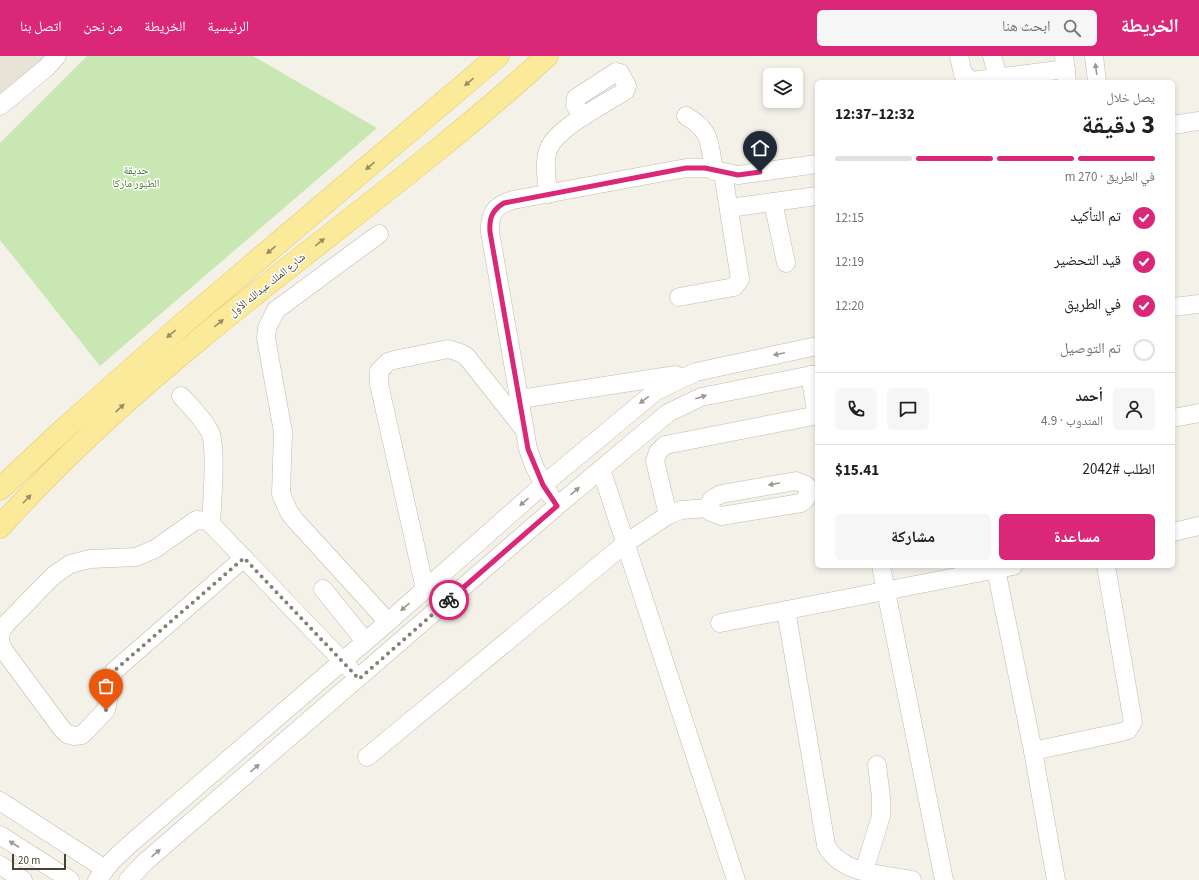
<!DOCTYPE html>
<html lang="ar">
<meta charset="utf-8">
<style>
body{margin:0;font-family:"Source Sans 3","Noto Naskh Arabic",sans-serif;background:#f6f6f6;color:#202124;direction:rtl;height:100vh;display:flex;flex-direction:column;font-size:15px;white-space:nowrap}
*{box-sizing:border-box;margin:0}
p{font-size:13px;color:#757577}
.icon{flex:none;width:22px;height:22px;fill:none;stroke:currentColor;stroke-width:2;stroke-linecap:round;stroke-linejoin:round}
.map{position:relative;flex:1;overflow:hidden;direction:ltr}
.sheet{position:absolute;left:815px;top:24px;width:360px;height:488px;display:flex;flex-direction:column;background:#fff;border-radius:6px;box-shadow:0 2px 6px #0003;direction:rtl}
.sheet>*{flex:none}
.controls{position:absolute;left:763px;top:12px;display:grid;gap:8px}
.controls a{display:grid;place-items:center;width:40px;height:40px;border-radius:6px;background:#fff;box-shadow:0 2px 6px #0003;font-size:20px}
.scale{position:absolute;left:12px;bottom:10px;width:54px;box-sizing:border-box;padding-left:4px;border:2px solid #474337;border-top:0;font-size:11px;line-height:14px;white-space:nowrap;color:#474337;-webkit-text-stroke:3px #fff;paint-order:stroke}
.pin{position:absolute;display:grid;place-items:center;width:34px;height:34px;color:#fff;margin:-41px -17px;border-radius:50% 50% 50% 0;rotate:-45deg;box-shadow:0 0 4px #0007}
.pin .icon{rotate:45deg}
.courier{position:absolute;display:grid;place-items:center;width:40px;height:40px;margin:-20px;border:3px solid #db2777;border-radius:50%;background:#fff;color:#222;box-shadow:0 1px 5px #0007}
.summary em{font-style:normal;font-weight:700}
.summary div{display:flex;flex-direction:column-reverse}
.summary{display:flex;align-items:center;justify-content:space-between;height:68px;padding:0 20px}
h1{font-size:26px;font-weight:700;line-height:30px}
.bar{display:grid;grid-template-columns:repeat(4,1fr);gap:6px 4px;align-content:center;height:48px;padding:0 20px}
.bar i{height:5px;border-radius:3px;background:#e0e0e0}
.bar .on{background:#db2777}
.bar p{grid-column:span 4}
.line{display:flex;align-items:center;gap:10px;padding:0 20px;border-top:1px solid #e0e0e0}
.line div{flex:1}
.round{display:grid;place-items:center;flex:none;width:42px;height:42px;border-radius:6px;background:#f6f6f6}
ol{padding:0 20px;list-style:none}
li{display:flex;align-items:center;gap:12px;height:44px}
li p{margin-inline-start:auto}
li .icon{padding:4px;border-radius:50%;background:#db2777;color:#fff;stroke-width:4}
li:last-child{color:#757577}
li i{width:22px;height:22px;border:2px solid #e0e0e0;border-radius:50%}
.button{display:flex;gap:8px;margin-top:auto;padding:8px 20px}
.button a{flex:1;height:46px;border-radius:6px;background:#db2777;color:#fff;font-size:16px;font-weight:700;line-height:46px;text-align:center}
.button a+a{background:#f6f6f6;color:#202124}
header{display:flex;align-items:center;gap:24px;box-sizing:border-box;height:56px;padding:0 20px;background:#db2777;color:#fff}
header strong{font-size:19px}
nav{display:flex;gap:22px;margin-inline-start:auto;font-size:14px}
.search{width:280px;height:36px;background:#f6f6f6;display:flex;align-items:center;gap:10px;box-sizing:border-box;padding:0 14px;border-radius:6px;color:#757577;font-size:15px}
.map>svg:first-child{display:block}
.residential{fill:#e7e4d7}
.green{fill:#c9e7b3}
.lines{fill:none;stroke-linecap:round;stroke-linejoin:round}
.minor-casing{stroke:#bfbaab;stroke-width:19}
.major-casing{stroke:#e0ca6a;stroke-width:23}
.minor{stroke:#fff;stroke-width:18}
.major{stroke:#fbea9a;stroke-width:22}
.oneway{fill:#9a9891}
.oneway2{fill:#988e64}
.done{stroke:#848075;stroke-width:4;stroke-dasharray:0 7.2}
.route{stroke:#db2777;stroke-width:5}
.labels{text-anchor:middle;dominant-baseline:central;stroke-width:3;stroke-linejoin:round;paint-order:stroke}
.park-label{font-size:11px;fill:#40772c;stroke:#fff}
.street-label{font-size:11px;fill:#474337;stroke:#fff}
</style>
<header>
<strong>الخريطة</strong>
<div class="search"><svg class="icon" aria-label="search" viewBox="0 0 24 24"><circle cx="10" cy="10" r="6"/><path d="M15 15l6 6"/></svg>ابحث هنا</div>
<nav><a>الرئيسية</a><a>الخريطة</a><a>من نحن</a><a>اتصل بنا</a></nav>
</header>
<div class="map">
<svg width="1199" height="824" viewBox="0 0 1199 824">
<rect width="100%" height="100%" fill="#f4f2e8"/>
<!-- residential -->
<polygon class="residential" points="0,0 48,0 0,41"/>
<!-- green -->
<polygon class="green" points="87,0 253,0 377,72 100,310 0,184 0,87"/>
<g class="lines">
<!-- minor casing -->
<g class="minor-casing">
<g id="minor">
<polyline points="959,0 963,18 972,25 1066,13"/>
<polyline points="992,0 998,21"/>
<polyline points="1064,0 1067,26"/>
<polyline points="1094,0 1097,26"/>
<polyline points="0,50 46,12 57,0"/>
<path d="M 686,60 C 712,75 709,87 714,115"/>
<polyline points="1173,69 1199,65"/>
<path d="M 548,138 C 547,123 543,106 549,92 C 557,72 606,47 625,35 L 627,30 L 620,17 L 616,16 L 576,42 L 575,49 L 583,61"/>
<polyline points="773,146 786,207"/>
<polyline points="729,152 817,140"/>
<polyline points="379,178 276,254 267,272 266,282 283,376 281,438 289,456 295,464 388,566"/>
<polyline points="679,241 734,231 740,223 723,117"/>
<polyline points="1173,251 1199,248"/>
<path d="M 181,340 C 191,351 203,362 210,376 C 217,391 212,448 211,468"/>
<polyline points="520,343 676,319"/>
<polyline points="1173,362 1199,357"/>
<polyline points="601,413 736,824"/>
<path d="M 550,439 L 535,412 L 528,393 L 490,176 C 489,158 495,149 513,144 L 686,112 L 705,112 L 738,119 L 817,108"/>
<polyline points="708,452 712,443 721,438 796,425 806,429 810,434"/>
<polyline points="708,452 711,456 721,460 801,447 805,444 810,434"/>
<polyline points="668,459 655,405 658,396 665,389 813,360 816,354 810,319"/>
<polyline points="1173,476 1199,470"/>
<polyline points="881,510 944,824"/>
<polyline points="996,513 1033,695 1056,824"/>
<polyline points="323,533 365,585"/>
<polyline points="425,533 379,328 379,315 388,306 394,304 448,293 458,296 466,300 523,372"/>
<path d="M 786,554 L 826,789 C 841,819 883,818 912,824"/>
<polyline points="720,567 1013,510"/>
<polyline points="0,580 2,573 7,567 53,520 70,508 90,503 136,501 155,493 196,464 207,465 211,468 350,613"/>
<polyline points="0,584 1,589 5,596 62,673 67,678 74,680 82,679 87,674 106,654 114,615 244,502"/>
<polyline points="1033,695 1122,676 1128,674 1133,666 1106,510"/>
<polyline points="367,701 626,487 668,459 681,454 708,452"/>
<polyline points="0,745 105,813"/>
<polyline points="0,779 70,824"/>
<polyline points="0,809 23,824"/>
<polyline points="864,815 881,760 881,741 877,709"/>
<polyline points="97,824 112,805 129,789 388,566 543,429 656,335 696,316 817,290"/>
<polyline points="128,824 145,806 557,450 668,357 701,341 817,318"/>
</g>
</g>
<!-- major casing -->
<g class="major-casing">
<g id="major">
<polyline points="0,433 65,372 178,272 498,0"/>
<path d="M 0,471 C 61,403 130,340 201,282 C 315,187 437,101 547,0"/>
</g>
</g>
<!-- minor -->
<use href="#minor" class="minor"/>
<!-- major -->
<use href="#major" class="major"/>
</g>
<!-- one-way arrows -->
<defs><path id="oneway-solid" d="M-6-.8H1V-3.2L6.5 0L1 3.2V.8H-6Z"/></defs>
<g class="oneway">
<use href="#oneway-solid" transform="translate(1096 13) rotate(-98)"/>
<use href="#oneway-solid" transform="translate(779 298) rotate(168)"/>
<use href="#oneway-solid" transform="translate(701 341) rotate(-18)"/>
<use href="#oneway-solid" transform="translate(644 344) rotate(143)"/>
<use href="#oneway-solid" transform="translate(774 428) rotate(170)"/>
<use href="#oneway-solid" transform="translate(575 435) rotate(-40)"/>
<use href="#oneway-solid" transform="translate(524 446) rotate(139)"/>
<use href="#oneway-solid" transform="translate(405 551) rotate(139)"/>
<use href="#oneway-solid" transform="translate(255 712) rotate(-41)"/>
<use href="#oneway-solid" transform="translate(14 788) rotate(-147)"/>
<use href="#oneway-solid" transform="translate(156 797) rotate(-41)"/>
</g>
<g class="oneway2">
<use href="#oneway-solid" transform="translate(469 26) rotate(140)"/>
<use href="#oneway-solid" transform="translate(370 110) rotate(140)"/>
<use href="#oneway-solid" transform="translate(320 186) rotate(-39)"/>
<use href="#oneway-solid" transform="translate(271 194) rotate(140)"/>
<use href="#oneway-solid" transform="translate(219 267) rotate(-39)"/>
<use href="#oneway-solid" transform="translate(171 278) rotate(139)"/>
<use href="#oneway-solid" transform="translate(120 352) rotate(-43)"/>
<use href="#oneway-solid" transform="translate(27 443) rotate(-46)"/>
</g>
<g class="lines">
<!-- done -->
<polyline class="done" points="106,654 114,615 244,502 359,623 449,544"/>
<!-- route -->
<path class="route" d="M 449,544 L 557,450 L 543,429 L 528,393 L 490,176 C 489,162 492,154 504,147 L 686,112 L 705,112 L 738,119 L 760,116"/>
</g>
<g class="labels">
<!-- park labels -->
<g class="park-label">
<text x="136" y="114">حديقة<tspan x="136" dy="13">الطيور ماركا</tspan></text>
</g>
<!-- street labels -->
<g class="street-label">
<text transform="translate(267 229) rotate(-39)">شارع الملك عبدالله الأول</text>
</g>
</g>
</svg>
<div class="controls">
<a><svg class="icon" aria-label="layers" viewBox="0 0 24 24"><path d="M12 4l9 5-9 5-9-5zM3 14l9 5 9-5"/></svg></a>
</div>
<div class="scale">20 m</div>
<div class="pin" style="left:106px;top:654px;background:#ea580c"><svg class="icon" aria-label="bag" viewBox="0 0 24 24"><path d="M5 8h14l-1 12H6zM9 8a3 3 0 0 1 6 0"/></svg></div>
<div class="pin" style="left:760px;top:116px;background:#1f2937"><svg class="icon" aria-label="home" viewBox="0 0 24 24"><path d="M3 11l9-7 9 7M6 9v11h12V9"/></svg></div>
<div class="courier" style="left:449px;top:544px"><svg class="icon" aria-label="bike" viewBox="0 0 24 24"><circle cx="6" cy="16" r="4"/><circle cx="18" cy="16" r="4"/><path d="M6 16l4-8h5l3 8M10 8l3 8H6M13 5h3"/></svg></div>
<section class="sheet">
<div class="summary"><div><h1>3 دقيقة</h1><p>يصل خلال</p></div><em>12:32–12:37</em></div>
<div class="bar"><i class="on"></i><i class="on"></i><i class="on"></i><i></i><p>في الطريق · 270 m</p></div>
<ol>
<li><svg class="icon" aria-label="check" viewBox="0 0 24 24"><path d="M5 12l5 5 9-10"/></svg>تم التأكيد<p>12:15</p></li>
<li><svg class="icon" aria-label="check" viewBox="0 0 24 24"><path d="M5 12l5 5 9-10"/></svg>قيد التحضير<p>12:19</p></li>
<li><svg class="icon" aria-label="check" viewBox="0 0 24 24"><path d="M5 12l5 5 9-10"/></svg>في الطريق<p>12:20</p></li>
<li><i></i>تم التوصيل</li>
</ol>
<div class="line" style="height:72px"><a class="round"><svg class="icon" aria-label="person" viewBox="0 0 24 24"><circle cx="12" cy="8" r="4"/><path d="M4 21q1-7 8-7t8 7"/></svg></a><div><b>أحمد</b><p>المندوب · 4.9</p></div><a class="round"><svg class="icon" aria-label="chat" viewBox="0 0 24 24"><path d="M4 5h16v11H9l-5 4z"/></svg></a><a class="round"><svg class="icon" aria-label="phone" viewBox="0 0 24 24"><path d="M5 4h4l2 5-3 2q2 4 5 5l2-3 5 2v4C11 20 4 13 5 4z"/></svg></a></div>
<div class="line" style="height:52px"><div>الطلب #2042</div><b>$15.41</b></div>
<div class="button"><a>مساعدة</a><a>مشاركة</a></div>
</section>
</div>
